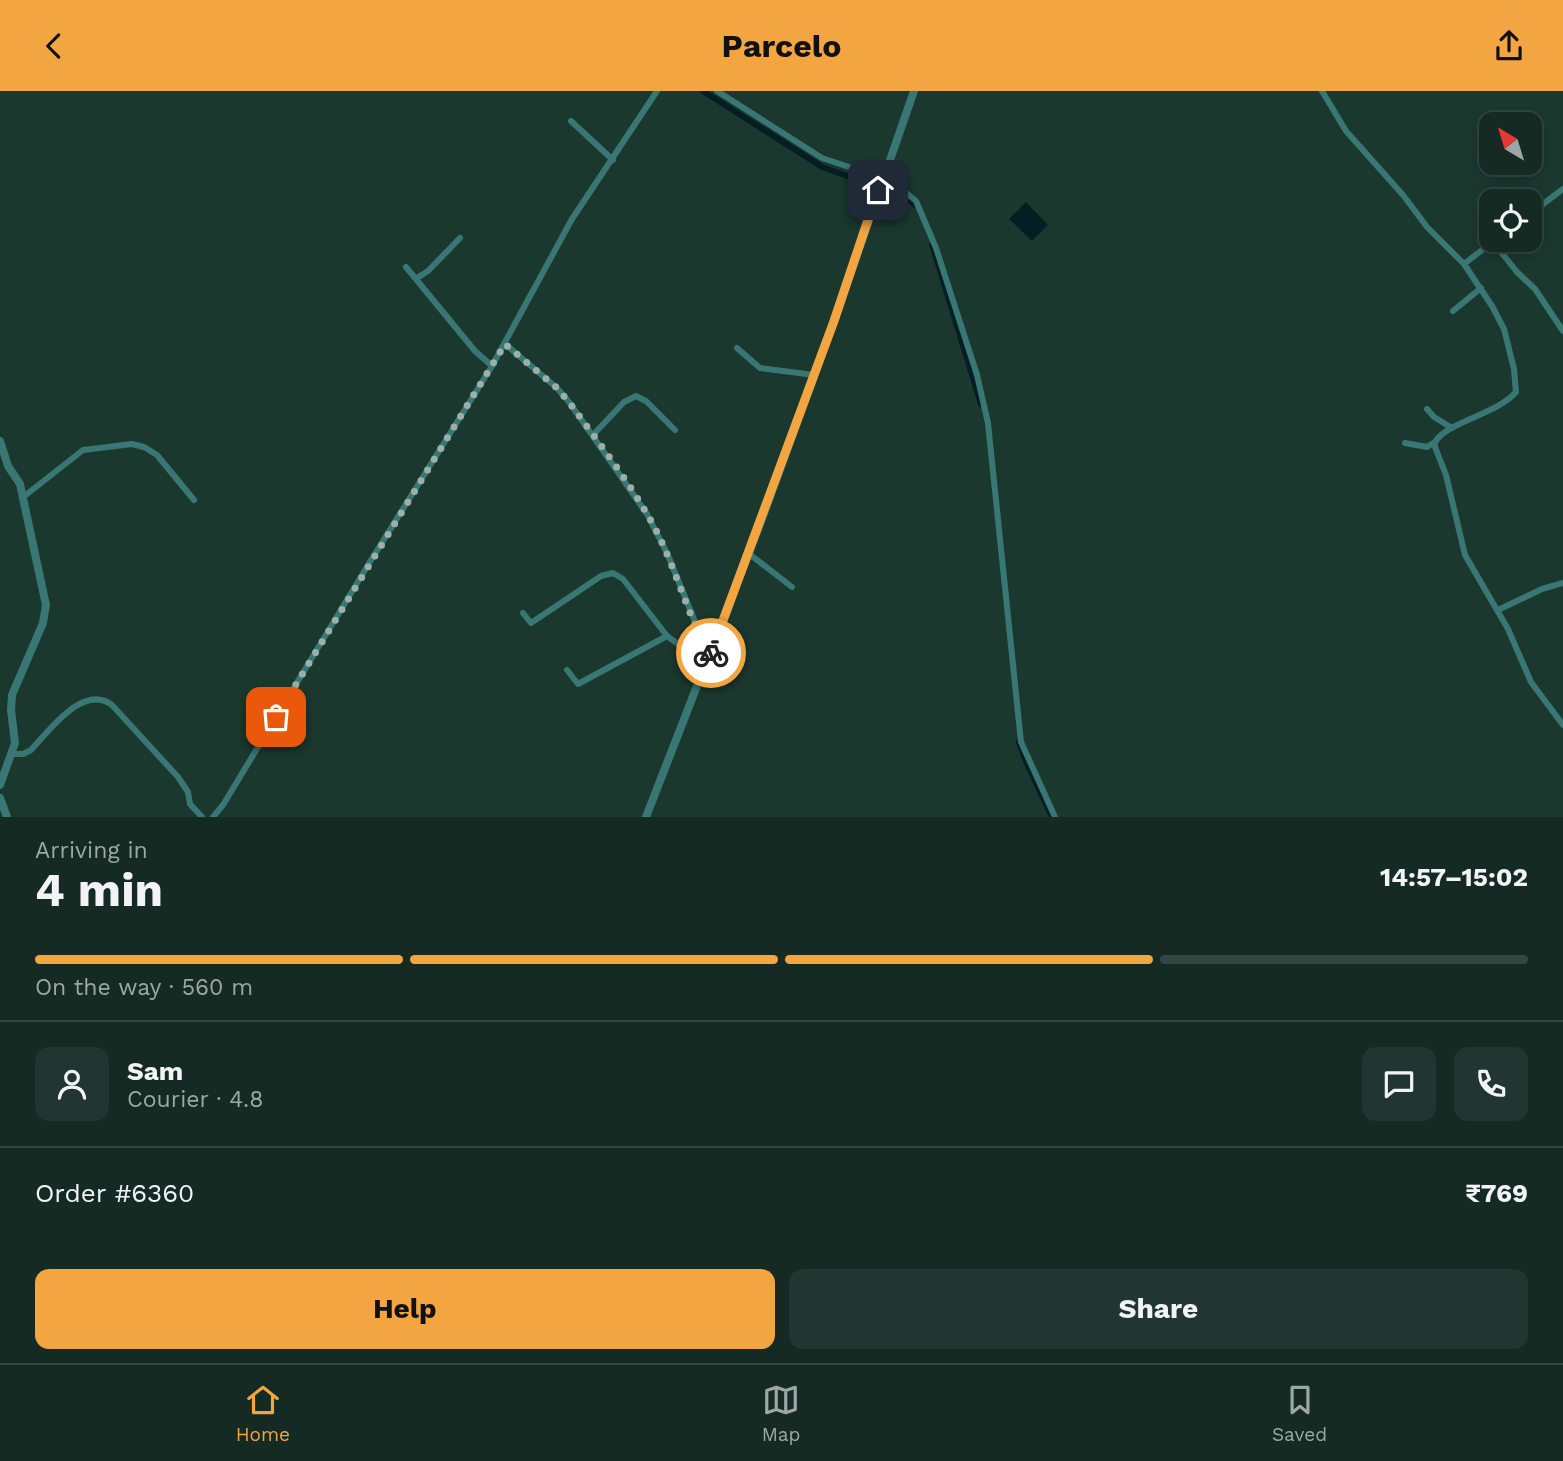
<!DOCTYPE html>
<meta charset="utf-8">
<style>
body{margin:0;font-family:"Work Sans",sans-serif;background:#213630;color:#f1f3f6;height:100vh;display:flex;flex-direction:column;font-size:26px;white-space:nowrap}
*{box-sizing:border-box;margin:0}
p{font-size:23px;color:#9da7a6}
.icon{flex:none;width:38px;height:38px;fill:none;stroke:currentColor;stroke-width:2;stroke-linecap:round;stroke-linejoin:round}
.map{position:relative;height:726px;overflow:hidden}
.panel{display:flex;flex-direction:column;background:#142a23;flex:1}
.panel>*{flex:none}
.needle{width:46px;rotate:322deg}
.controls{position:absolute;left:1479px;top:21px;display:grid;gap:14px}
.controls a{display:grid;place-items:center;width:63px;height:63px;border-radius:14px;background:#142a23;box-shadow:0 4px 18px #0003,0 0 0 2px #334641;font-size:35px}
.pin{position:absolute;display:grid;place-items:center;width:60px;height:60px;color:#fff;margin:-30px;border-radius:14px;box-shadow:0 4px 10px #0006}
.courier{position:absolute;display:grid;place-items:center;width:70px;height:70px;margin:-35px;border:5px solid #f2a541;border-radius:50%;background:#fff;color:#222;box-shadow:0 2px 9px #0007}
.head em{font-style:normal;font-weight:700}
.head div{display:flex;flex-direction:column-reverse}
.head{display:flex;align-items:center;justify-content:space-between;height:119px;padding:0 35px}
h1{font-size:46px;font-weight:700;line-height:52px}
.bar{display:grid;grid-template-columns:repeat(4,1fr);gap:10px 7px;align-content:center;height:84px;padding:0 35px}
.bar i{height:9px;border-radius:5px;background:#334641}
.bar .selected{background:#f2a541}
.bar p{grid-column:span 4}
.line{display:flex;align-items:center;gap:18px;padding:0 35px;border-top:2px solid #334641}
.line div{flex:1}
.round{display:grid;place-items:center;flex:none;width:74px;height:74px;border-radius:14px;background:#213630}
.cta{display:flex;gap:14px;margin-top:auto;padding:14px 35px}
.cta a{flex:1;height:80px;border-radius:14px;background:#f2a541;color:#111;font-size:28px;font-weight:700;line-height:80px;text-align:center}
.cta a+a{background:#213630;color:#f1f3f6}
header{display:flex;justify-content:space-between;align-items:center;height:91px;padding:0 35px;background:#f2a541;color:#111;font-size:32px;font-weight:700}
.menu{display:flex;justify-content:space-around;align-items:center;height:98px;border-top:2px solid #334641;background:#142a23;font-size:19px;color:#9da7a6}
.menu a{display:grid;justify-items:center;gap:4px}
.menu .selected{color:#f2a541}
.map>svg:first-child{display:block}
.water{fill:#041e23}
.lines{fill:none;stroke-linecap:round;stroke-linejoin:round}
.canal{stroke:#041e23;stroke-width:6}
.minor{stroke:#397775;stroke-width:6}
.tertiary{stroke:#397775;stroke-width:8}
.done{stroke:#9bb0a9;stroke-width:7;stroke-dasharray:0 12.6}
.route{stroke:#f2a541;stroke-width:9}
</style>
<header><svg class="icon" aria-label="back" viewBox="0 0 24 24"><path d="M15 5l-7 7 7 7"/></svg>Parcelo<svg class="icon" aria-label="share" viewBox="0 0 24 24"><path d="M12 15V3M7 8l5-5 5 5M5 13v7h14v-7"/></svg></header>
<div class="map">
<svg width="1563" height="726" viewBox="0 0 1563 726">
<rect width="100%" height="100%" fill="#1b382f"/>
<!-- water -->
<polygon class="water" points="1026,111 1048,134 1032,150 1009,128"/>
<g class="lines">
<!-- canal -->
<g class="canal">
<polyline points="703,0 822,76 906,106 915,114"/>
<polyline points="932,153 981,313"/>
<polyline points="1019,651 1025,668 1052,726"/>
</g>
<!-- minor -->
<g class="minor">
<polyline points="717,0 822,67 882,87 904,100 916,110 936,157 977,284 988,332 1021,651 1055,726"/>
<path d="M 1322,0 L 1346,40 L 1403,104 L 1427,136 L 1464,173 L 1492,215 L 1504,238 L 1514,278 L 1516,301 C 1496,324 1448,330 1435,351 L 1435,356 L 1446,384 L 1465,464 L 1508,538 L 1531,591 L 1563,634"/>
<polyline points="571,30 613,69"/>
<polyline points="1530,123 1563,98"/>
<polyline points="1493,151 1517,181 1535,198 1563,240"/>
<polyline points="1464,173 1495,149"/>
<polyline points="406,176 475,260 492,275"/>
<polyline points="417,187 428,180 460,147"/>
<polyline points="1453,220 1481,197"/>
<polyline points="505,253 557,297 569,311 647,423 667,462 709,565"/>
<polyline points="737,257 760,277 814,284"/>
<polyline points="1427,318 1434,326 1452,337"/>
<polyline points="593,344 624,311 636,305 646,310 675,339"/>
<polyline points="1405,352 1427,356 1435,351"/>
<polyline points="22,407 83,359 132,353 144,356 157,364 194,409"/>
<polyline points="748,462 792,496"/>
<polyline points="1498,519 1542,498 1563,492"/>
<polyline points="523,522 531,532 601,485 613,482 623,488 667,545"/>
<polyline points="567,579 578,593 667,545 707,574"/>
<path d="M 13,663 L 23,663 L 31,659 C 49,640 83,592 112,614 L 178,686 L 188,701 L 190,713 L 202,726"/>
<polyline points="213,726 223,714 368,474 492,275 572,128 657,0"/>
</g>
<!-- tertiary -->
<g class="tertiary">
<polyline points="0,350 8,375 20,393 46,514 43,532 12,604 11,619 15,652 0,694"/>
<polyline points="0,707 7,726"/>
<polyline points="646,726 762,428 834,230 914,0"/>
</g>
</g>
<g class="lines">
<!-- done -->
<path class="done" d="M 276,626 L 505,253 L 557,297 L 569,311 C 599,352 633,395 657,441 C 677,482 689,526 710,566 L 711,562"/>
<!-- route -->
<polyline class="route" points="711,562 834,230 878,99"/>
</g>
</svg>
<div class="controls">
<a><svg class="needle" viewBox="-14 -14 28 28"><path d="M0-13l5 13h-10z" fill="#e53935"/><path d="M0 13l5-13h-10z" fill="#9da7a6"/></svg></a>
<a><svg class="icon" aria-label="locate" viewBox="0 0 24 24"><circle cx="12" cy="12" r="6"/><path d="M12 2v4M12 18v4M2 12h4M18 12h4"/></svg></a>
</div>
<div class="pin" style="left:276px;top:626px;background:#ea580c"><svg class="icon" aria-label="bag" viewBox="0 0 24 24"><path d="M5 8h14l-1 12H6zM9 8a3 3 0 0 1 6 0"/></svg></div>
<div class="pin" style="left:878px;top:99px;background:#1f2937"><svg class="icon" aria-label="home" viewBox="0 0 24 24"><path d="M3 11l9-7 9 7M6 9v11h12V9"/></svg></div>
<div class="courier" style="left:711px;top:562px"><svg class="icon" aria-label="bike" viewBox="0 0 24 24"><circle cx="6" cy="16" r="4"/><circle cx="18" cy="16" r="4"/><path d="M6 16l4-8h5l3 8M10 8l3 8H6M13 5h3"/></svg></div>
</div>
<section class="panel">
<div class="head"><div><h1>4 min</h1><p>Arriving in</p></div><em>14:57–15:02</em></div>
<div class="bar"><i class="selected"></i><i class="selected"></i><i class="selected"></i><i></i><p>On the way · 560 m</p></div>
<div class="line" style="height:126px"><a class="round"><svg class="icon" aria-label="person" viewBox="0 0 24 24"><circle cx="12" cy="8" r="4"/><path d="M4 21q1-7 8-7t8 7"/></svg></a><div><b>Sam</b><p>Courier · 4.8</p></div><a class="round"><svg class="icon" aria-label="chat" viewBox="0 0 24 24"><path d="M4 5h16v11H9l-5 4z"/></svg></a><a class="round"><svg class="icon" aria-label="phone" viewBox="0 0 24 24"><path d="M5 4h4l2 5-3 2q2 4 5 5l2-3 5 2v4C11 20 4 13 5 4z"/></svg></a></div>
<div class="line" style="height:91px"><div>Order #6360</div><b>₹769</b></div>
<div class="cta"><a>Help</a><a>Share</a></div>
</section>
<nav class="menu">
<a class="selected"><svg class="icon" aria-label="home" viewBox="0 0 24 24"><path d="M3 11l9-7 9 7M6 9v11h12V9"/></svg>Home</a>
<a><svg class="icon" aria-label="map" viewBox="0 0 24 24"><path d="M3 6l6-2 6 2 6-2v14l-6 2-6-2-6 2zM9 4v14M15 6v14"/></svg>Map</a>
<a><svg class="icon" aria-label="saved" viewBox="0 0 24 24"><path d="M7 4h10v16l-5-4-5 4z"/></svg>Saved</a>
</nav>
